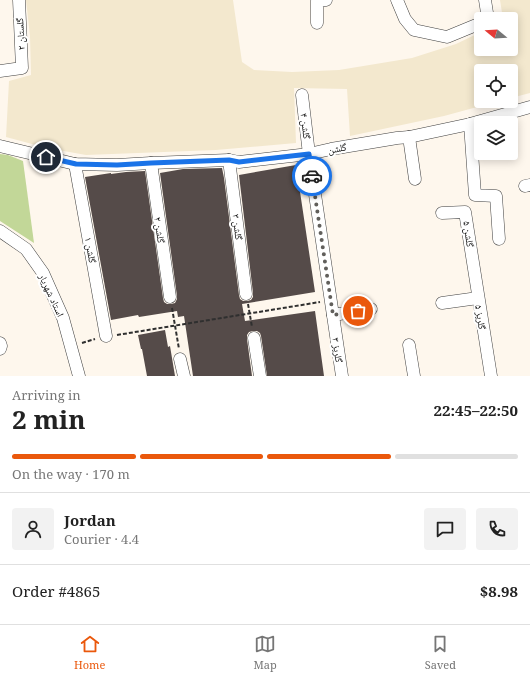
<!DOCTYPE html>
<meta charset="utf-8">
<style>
body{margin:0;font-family:"Noto Serif","Noto Naskh Arabic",serif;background:#f2f2f2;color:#222;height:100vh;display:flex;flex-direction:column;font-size:15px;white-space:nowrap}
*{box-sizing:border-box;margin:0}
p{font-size:13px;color:#767676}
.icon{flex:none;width:22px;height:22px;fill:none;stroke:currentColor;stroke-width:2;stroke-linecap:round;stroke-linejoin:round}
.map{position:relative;height:376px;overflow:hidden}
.panel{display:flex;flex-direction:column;background:#fff;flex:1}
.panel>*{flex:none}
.needle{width:26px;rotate:288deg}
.fabs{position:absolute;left:474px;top:12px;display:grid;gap:8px}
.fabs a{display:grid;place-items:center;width:44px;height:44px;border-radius:4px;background:#fff;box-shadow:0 2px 10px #0003;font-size:20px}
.pin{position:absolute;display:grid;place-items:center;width:34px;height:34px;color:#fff;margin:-17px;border:2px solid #fff;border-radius:50%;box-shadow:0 1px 4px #0007}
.courier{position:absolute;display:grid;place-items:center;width:40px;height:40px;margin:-20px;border:3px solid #1a73e8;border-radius:50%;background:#fff;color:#222;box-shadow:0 1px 5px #0007}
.summary em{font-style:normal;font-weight:700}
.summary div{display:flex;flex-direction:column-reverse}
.summary{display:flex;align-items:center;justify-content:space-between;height:68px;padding:0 12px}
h1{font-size:26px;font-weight:700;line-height:30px}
.bar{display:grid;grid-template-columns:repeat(4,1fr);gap:6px 4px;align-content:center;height:48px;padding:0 12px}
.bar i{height:5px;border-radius:3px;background:#e0e0e0}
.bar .current{background:#ea580c}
.bar p{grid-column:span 4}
.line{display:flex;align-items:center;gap:10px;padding:0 12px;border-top:1px solid #e0e0e0}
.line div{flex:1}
.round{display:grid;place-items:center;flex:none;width:42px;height:42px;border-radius:4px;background:#f2f2f2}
.menu{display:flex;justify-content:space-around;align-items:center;height:56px;border-top:1px solid #e0e0e0;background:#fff;font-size:11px;color:#767676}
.menu a{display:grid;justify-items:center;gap:2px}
.menu .current{color:#ea580c}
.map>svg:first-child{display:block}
.farmland{fill:#f3e8ce}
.forest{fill:#c2d798}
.building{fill:#554b49}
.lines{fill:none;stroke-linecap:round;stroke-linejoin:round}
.minor-casing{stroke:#404040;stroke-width:13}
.path{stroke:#2f2f2f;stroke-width:2;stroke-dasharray:4 2;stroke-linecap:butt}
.minor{stroke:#fff;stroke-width:12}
.done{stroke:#615f5b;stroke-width:4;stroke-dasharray:0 7.2}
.route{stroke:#1a73e8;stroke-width:5}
.labels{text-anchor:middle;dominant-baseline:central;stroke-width:4;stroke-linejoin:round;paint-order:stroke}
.street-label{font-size:10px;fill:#0d0d0d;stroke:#fff}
</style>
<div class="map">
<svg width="530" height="376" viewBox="0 0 530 376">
<rect width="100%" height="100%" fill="#fef7ed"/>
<!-- farmland -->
<polygon class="farmland" points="26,0 233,0 242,62 254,70 292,72 339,70 412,58 456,44 481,32 481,49 511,49 511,19 503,19 500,0 530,0 530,93 511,98 511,71 481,71 481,101 499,101 444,116 350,136 347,89 294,88 296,143 216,150 86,155 47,148 6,137 9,81 31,75 30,36"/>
<!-- forest -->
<polygon class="forest" points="0,154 8,155 23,161 34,243 0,221"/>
<!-- building -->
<g class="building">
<polygon points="296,165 315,292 242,304 245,321 315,311 324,376 267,376 261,336 260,333 257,331 253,331 249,332 247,335 247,339 252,376 193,376 184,316 178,317 177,311 139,317 138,315 111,320 85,177 111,173 111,174 126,172 145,171 163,298 164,302 167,304 171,304 175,303 177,299 177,296 160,173 183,169 222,168 224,178 239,295 240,299 243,301 247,301 251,300 253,297 253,293 239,175"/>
<polygon points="165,330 168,347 170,346 175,376 147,376 142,349 141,349 138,335"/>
</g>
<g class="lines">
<!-- minor casing -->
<g class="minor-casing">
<g id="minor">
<polyline points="397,0 405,19 414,30 447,37 481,23"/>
<polyline points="485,0 488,19"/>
<polyline points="317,23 317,1 326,0"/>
<polyline points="0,71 22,68 19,0"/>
<polyline points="302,95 309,154 342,376"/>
<polyline points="470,124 475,195 496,196 499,239"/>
<polyline points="409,137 415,179"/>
<polyline points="0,146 75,164 117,165 151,163 229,160 239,162 309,154 331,149 397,138 409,137 470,124 530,107"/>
<polyline points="229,160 246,294"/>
<polyline points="151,163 170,297"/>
<polyline points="75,164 106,336"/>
<polyline points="525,186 530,185"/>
<polyline points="442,213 465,212 491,376"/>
<polyline points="0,231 26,249 43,273 63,318 79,376"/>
<polyline points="442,303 478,298"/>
<polyline points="333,315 371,309"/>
<polyline points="254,338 260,376"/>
<polyline points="0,343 1,346 0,349"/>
<polyline points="409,345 414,376"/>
<polyline points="180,359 184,376"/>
</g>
</g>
<!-- path -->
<g class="path">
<polyline points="248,304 252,327"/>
<polyline points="172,308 179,349"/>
<polyline points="117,335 320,302"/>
<polyline points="82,343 95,339"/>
</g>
<!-- minor -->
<use href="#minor" class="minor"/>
</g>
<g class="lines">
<!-- done -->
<polyline class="done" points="312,176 333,315 358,311"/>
<!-- route -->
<polyline class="route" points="46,157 76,164 117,165 151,163 229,160 239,162 309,154 312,176"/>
</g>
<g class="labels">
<!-- street labels -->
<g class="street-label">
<text transform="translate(20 34) rotate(-93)">گلستان ۲</text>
<text transform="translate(306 126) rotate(83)">گلشن ۴</text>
<text transform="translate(337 148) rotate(-11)">گلشن</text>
<text transform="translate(238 227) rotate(83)">گلشن ۳</text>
<text transform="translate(160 230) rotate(82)">گلشن ۲</text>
<text transform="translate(469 234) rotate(82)">گلشن ۵</text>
<text transform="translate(91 250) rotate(80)">گلشن ۱</text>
<text transform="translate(52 295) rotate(65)">استاد شهریار</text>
<text transform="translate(481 317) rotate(81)">گلریز ۵</text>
<text transform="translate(338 350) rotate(82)">گلریز ۳</text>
</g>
</g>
</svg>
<div class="fabs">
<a><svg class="needle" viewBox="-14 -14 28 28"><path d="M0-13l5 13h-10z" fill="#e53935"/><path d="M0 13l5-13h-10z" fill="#767676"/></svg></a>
<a><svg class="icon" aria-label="locate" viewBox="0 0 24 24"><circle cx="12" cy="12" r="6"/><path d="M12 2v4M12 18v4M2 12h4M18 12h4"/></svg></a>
<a><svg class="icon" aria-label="layers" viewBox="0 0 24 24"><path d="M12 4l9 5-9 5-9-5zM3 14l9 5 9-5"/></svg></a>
</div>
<div class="pin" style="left:358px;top:311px;background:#ea580c"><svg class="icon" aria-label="bag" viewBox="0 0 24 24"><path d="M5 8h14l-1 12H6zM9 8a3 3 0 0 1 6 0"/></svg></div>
<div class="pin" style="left:46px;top:157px;background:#1f2937"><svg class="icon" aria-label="home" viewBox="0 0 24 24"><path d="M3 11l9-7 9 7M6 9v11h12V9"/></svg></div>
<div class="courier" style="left:312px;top:176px"><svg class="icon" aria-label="car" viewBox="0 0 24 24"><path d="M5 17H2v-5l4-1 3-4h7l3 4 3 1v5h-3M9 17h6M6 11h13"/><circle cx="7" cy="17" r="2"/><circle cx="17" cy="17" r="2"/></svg></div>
</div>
<section class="panel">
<div class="summary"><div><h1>2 min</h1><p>Arriving in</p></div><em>22:45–22:50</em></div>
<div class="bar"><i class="current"></i><i class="current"></i><i class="current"></i><i></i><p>On the way · 170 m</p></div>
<div class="line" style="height:72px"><a class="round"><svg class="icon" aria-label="person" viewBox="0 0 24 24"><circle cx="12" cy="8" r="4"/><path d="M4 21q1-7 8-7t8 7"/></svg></a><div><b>Jordan</b><p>Courier · 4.4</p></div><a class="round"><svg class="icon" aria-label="chat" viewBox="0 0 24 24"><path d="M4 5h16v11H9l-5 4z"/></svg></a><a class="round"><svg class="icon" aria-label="phone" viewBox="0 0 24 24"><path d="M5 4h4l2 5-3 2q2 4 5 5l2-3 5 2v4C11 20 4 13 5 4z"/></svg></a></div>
<div class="line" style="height:52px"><div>Order #4865</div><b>$8.98</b></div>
</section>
<nav class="menu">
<a class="current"><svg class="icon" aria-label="home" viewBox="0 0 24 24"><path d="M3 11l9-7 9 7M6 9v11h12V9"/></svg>Home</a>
<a><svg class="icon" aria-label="map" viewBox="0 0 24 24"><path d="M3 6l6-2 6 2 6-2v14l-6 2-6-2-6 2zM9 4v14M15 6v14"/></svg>Map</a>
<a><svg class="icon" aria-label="saved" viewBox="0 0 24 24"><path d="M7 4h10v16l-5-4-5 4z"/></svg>Saved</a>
</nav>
